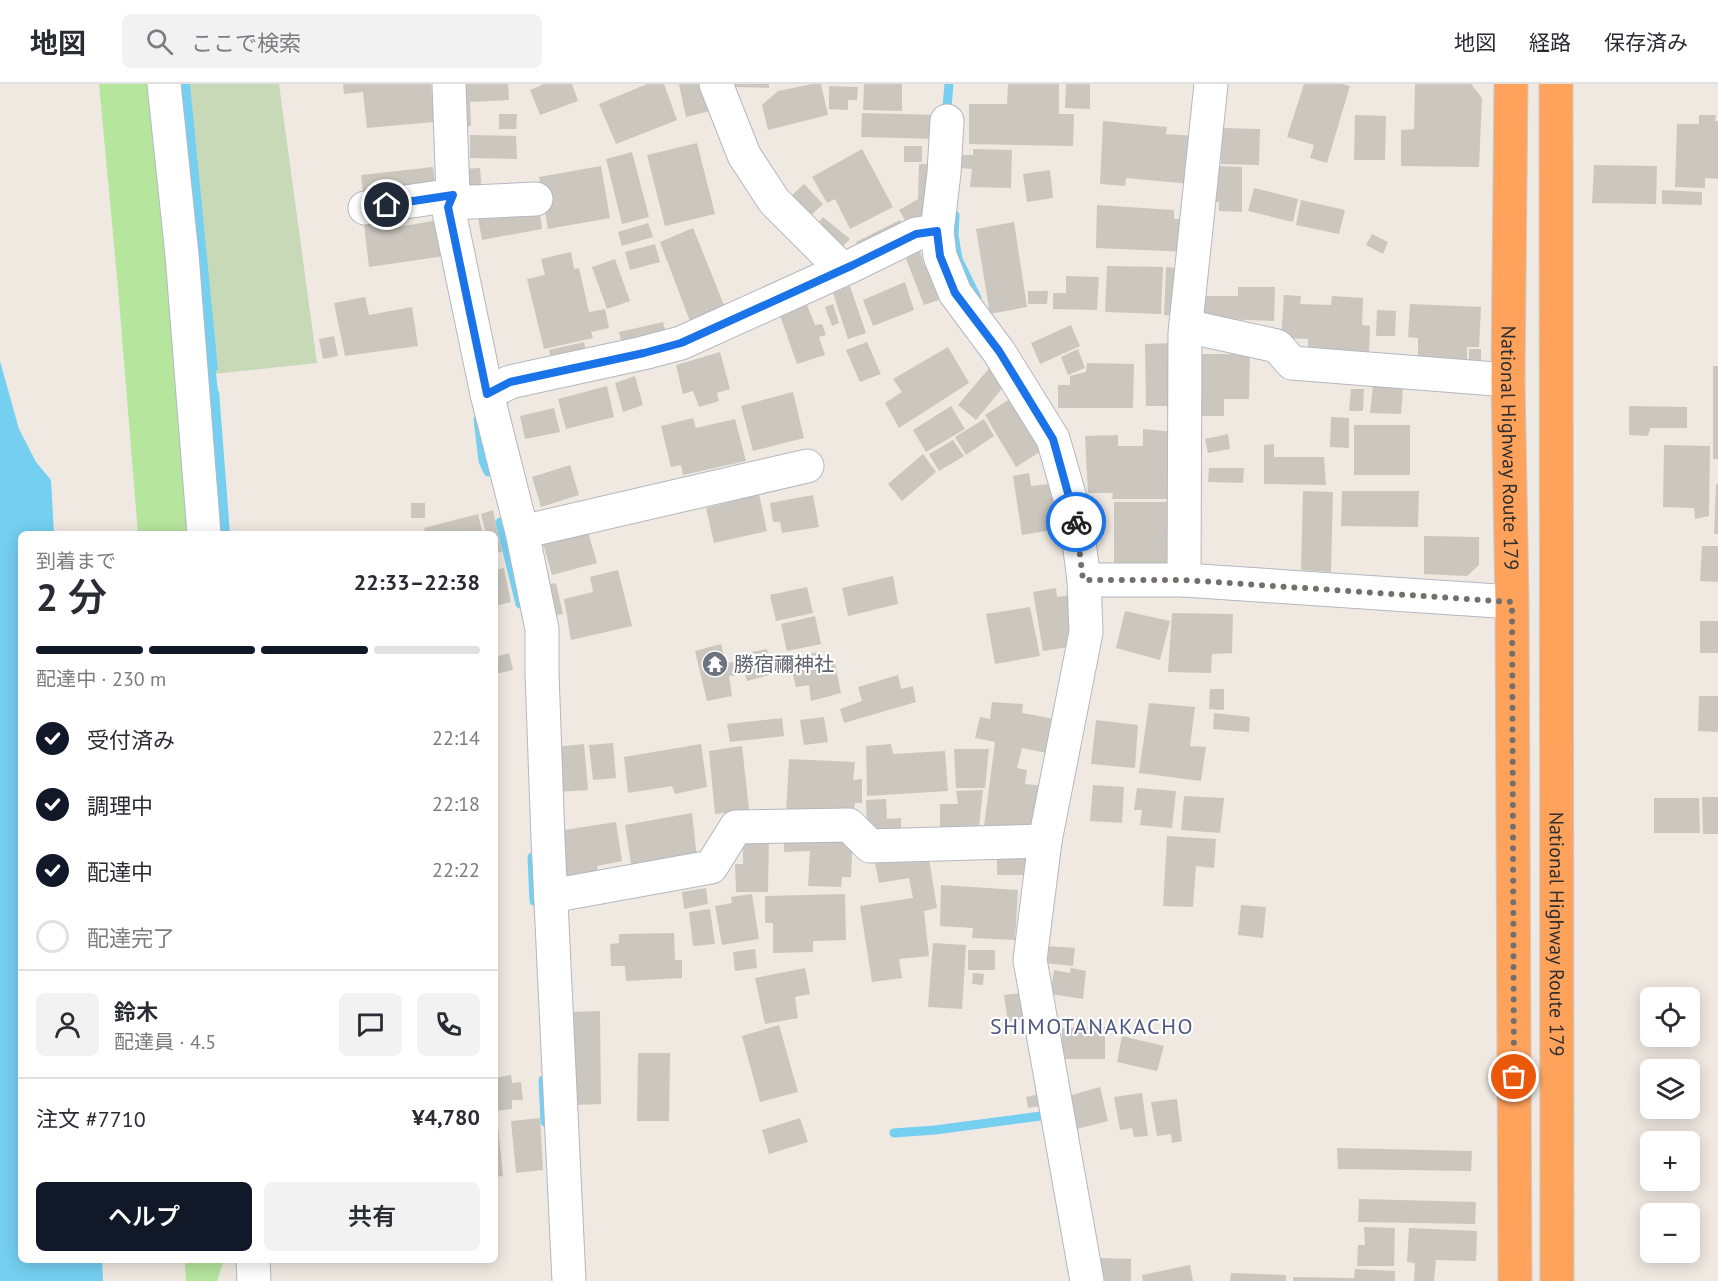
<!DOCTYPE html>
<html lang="ja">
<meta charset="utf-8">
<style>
body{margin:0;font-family:"PT Sans","Noto Sans JP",sans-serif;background:#f2f2f3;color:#2b2b33;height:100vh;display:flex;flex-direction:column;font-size:22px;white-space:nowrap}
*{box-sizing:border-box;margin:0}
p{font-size:20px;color:#7c7c81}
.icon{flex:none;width:33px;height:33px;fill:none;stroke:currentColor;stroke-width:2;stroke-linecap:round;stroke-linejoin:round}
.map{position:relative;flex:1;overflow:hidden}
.sheet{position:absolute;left:18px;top:447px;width:480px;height:732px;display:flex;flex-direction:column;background:#fff;border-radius:9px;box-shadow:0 3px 15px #0003}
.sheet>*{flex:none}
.tools{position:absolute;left:1640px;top:903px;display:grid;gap:12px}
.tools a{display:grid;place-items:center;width:60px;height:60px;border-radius:9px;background:#fff;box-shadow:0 3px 15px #0003;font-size:30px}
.pin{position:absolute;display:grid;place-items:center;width:51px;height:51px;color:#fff;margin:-26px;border:3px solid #fff;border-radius:50%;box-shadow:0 2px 6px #0007}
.courier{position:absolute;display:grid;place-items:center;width:60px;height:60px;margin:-30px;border:4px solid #1a73e8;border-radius:50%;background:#fff;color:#222;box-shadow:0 2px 8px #0007}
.headline em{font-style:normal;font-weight:600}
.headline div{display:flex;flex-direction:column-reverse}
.headline{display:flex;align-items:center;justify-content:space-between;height:102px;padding:0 18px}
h1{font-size:39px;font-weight:600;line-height:45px}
.bar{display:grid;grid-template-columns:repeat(4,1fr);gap:9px 6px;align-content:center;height:72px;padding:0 18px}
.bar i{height:8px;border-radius:4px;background:#e1e1e2}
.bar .current{background:#111827}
.bar p{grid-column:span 4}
.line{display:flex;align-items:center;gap:15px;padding:0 18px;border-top:2px solid #e1e1e2}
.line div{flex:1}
.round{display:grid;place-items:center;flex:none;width:63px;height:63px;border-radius:9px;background:#f2f2f3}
ol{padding:0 18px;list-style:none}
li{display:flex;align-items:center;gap:18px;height:66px}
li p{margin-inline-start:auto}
li .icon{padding:6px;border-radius:50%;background:#111827;color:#fff;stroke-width:4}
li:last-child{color:#7c7c81}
li i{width:33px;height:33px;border:3px solid #e1e1e2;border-radius:50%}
.action{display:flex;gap:12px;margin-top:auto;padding:12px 18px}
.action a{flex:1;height:69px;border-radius:9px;background:#111827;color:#fff;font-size:24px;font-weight:600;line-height:69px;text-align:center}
.action a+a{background:#f2f2f3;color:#2b2b33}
header{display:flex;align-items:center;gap:36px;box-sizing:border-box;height:84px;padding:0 30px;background:#fff;border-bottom:2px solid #e1e1e2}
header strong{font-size:28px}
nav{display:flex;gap:33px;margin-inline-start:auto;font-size:21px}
.search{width:420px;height:54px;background:#f2f2f3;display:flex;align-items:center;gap:15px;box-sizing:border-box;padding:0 21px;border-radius:9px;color:#7c7c81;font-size:22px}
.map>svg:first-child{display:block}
.green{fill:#b6e59e}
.cemetery{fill:#c8d9b8}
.water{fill:#75cff0}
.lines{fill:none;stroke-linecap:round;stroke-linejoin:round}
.stream{stroke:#75cff0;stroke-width:9}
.building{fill:#cbc7bf}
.minor-casing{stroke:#b4b7c1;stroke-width:35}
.highway-casing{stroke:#c9c9c9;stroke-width:35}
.minor{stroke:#fff;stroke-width:33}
.highway{stroke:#ffa35c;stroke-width:33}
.done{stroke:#726f6d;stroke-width:6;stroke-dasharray:0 10.8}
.route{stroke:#1a73e8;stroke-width:8}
.labels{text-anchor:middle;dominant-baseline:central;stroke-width:4.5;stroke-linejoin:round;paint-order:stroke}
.street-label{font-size:20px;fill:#2e2e2e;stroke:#fff}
.worship-label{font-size:20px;fill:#5b616d;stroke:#fff;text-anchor:start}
.quarter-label{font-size:22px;letter-spacing:1.5px;fill:#4d5680;stroke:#fff}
</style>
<header>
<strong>地図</strong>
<div class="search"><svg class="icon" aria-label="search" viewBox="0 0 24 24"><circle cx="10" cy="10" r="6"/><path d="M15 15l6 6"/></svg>ここで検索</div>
<nav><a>地図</a><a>経路</a><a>保存済み</a></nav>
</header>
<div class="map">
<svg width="1718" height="1197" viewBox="0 0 1718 1197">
<rect width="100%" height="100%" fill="#efe9e1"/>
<!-- green -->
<g class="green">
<polygon points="99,0 154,0 193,450 138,450 118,204"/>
<polygon points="185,1176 224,1176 217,1197 186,1197"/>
</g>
<!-- cemetery -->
<polygon class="cemetery" points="174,0 279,0 317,279 203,291"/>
<!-- water -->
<g class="water">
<polygon points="178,0 190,0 218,286 207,287"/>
<polygon points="0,277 19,345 36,378 51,396 54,450 21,450 21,1176 102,1176 103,1197 0,1197"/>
<polygon points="219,307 230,450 221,450 210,309"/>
</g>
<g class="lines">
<!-- stream -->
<g class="stream">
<polyline points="947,23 949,0"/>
<polyline points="955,131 954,151 958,175 977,214"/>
<polyline points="210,277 215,320"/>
<polyline points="478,335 483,377 488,388"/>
<polyline points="500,438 520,520"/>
<polyline points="532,773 534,817"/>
<polyline points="543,996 545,1038"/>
<polyline points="894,1049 935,1046 1041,1032"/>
</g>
</g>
<!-- building -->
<g class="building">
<polygon points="343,0 431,0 434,38 367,44 363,8 344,10"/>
<polygon points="457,0 508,0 509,16 470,18 471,42 457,43"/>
<polygon points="544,0 572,0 578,17 540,31 530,6"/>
<polygon points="647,0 664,0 677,36 616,60 599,20"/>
<polygon points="679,0 707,0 714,26 686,33"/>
<polygon points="733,0 769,0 769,4 733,3"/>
<polygon points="812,0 821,0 828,31 768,46 762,21 778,7"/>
<polygon points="864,0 902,0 902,27 863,26"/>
<polygon points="1008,0 1059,0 1059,30 1074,30 1073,62 969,60 969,20 1007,20"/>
<polygon points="1066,0 1090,0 1090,25 1065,24"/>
<polygon points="1304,0 1342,0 1350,2 1327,79 1310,74 1314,61 1287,53"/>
<polygon points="1415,0 1471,0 1482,14 1479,83 1401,82 1401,46 1414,45"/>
<polygon points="829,2 858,3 857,16 848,16 848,26 829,25"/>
<polygon points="862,29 939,31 938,55 861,53"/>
<polygon points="499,30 517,30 516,45 499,45"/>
<polygon points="1355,31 1386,32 1385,76 1354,76"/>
<polygon points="1699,31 1716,31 1715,37 1718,37 1718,95 1705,94 1705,104 1675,103 1677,40 1699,40"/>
<polygon points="1103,37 1167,43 1166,50 1197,52 1191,100 1126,94 1125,102 1100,100"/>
<polygon points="1222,44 1260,45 1259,81 1221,80"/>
<polygon points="470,51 516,52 517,75 470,74"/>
<polygon points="697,59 715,130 665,142 647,71"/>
<rect x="904" y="62" width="18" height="16"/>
<polygon points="862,65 893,123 850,145 835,115 827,119 812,93"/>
<polygon points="973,65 1012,66 1011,104 970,103 972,85 961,84 960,71 973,71"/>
<polygon points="632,68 649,133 622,140 606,75"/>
<polygon points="919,80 941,80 939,132 910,145 899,126 918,115"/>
<polygon points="1594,81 1657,82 1656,120 1592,119"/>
<polygon points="601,82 610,134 548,145 539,93"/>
<polygon points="1214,82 1242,83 1242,128 1219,127 1219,118 1213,118"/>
<polygon points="433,83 436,108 364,116 361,91"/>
<polygon points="480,84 482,108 465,110 463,85"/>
<polygon points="1050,86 1053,114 1027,118 1023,90"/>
<polygon points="804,100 823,120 809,133 790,113"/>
<polygon points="1254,104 1298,115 1293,138 1248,127"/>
<polygon points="1662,106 1702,108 1702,121 1662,120"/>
<polygon points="1301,116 1345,126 1339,150 1296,141"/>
<polygon points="1097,121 1174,126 1174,135 1190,135 1190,168 1096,164"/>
<polygon points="539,123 542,145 482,156 478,134"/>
<polygon points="384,128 387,145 438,136 445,172 369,183 363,131"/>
<polygon points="823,133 850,155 838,167 817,140"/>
<polygon points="900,136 906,146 861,169 856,158"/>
<polygon points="1014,138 1027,223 990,230 976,145"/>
<polygon points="648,139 653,153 622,162 618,148"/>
<polygon points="693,144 726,226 691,240 660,158"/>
<polygon points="1372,150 1388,158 1383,170 1366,161"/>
<polygon points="655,160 660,178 630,186 625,168"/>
<polygon points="920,167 924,181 935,178 948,213 924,221 905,172"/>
<polygon points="571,168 574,185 579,184 589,228 605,225 609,244 591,248 593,254 544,265 527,195 545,191 541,175"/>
<polygon points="615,175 630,217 607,225 592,183"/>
<polygon points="1107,182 1163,183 1161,230 1105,228"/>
<polygon points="1166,183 1177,184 1174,232 1164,231"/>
<polygon points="1066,192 1099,193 1097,226 1053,225 1053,209 1066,209"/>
<polygon points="905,198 914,226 873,242 863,216"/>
<polygon points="850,202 866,249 848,255 833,209"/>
<polygon points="1238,203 1275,203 1274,237 1198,234 1198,212 1238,212"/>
<polygon points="1028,207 1048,207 1047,220 1028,220"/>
<polygon points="1284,211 1301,212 1300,220 1331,221 1332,212 1363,214 1362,241 1370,242 1369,270 1308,265 1308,255 1281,254"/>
<polygon points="365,213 369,231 412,223 418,262 345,272 334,219"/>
<polygon points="805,216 815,241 822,240 826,251 819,253 825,271 797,280 778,226"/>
<polygon points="833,220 839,239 832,242 825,223"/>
<polygon points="1410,220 1481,223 1479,263 1467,263 1467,278 1418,277 1418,254 1408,253"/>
<polygon points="1377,226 1396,227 1395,252 1376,252"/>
<polygon points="663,238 667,253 623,264 619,248"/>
<polygon points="1071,241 1080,262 1040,280 1031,259"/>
<polygon points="334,252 338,272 323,275 319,255"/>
<polygon points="584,258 586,266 551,274 549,266"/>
<polygon points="867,258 881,290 860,298 846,266"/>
<polygon points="1173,259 1172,322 1146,322 1145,260"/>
<polygon points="948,263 969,299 899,344 885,319 902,308 893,295"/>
<polygon points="1078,265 1085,284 1068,291 1061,273"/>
<rect x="1469" y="265" width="12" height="16"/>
<polygon points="720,268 730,305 717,309 719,317 699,323 693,307 683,310 676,281"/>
<polygon points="1192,270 1250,270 1249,315 1224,315 1224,332 1191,332"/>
<polygon points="1087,279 1134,280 1133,324 1058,324 1058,301 1070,301 1070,292 1086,288"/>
<polygon points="991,282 1009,296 976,336 958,321"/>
<rect x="1713" y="282" width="5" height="93"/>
<polygon points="635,292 643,321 623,328 615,299"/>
<polygon points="1373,301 1403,304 1401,330 1370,329"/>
<polygon points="607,302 614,333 566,345 558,315"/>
<polygon points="1351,305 1364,305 1363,327 1349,327"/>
<polygon points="793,308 804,354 753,367 741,322"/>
<polygon points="1013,313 1043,366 1016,383 985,331"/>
<polygon points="951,322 965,345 926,368 913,346"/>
<polygon points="1629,322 1687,323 1687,344 1650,344 1648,352 1629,351"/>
<polygon points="554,324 560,348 525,355 520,332"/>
<polygon points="1331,333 1349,334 1349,364 1330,363"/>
<polygon points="693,334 696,344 735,335 746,377 683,391 681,381 671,383 661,342"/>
<polygon points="984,335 994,352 966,371 955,353"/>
<rect x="1354" y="341" width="56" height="50"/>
<polygon points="1143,345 1175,348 1172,415 1112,415 1113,409 1088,409 1085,352 1118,351 1118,362 1143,362"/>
<polygon points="1228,350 1230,365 1208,369 1205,355"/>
<polygon points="953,356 964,372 939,387 929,370"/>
<polygon points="1274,360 1274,373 1324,373 1326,401 1264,400 1264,361"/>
<polygon points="1664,361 1710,362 1709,432 1695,435 1694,424 1663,423"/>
<polygon points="923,370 936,388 902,417 888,400"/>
<polygon points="570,381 579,411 541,423 532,393"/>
<polygon points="1209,384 1244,384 1243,399 1208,398"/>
<polygon points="1029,389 1031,402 1057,399 1064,444 1022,451 1013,392"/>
<polygon points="1716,400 1718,400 1718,450 1714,450"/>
<polygon points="1303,407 1333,408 1331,488 1301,486"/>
<polygon points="1342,407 1419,407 1418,443 1341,442"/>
<polygon points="759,410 767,447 714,459 706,424"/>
<polygon points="813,411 819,443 782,449 780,438 773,438 770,419"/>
<polygon points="1114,418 1174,418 1175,482 1114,483"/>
<rect x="411" y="419" width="14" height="15"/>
<polygon points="493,426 502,468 495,469 495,450 486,450 481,430"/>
<polygon points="478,430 483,450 426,450 424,444"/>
<polygon points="588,448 597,479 552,491 543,460"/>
<polygon points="1424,452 1479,453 1479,481 1467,492 1424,490"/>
<polygon points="1702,462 1718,462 1718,498 1700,497"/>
<polygon points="504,484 511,518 495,522 495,486"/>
<polygon points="618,486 632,542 571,556 564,515 593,508 590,493"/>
<polygon points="893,492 898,520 848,532 842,504"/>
<polygon points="556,499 563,530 550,532 543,501"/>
<polygon points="807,503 813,529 776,537 770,511"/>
<polygon points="1056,504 1057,513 1070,511 1075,562 1043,567 1033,508"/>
<polygon points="1030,523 1040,572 995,580 986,530"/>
<polygon points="1125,527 1170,537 1160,576 1116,564"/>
<polygon points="1172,529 1233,530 1232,569 1212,570 1211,589 1168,588"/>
<polygon points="815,532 821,560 787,567 781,540"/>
<rect x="1700" y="537" width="18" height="32"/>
<polygon points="721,560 726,579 742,577 742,570 767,565 773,590 747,597 745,590 729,592 732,612 707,617 695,567"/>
<polygon points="817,568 821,583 835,579 841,609 811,617 809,601 796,603 789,575"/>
<polygon points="509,569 513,586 495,590 495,573"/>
<polygon points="898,591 901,605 913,602 916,618 844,639 840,625 862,617 858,603"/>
<polygon points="1210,605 1224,605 1224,626 1209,625"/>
<polygon points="1699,612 1718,612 1718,648 1698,647"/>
<polygon points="992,618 1023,620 1022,629 1060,636 1052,670 1022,664 1017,684 1027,686 1025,700 1047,702 1037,750 984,742 995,658 975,654 980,633 990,635"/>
<polygon points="1149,619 1195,623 1190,662 1206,663 1201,697 1139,689"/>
<polygon points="1214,629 1250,633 1249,648 1213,645"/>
<polygon points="824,633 828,658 804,661 800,636"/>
<polygon points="782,634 784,652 730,658 727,640"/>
<polygon points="1096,636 1138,641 1135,684 1091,680"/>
<polygon points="613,659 616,694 593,696 589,661"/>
<polygon points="584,660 588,706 557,708 554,663"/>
<polygon points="701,660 707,703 675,710 672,702 628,709 624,673"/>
<polygon points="891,660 893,670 945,667 948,707 867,712 866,662"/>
<polygon points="742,662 749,726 715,730 709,667"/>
<polygon points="954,665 989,665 985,704 956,704"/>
<polygon points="789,675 855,678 853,696 862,695 862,719 855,719 853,731 786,729"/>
<polygon points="1093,701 1124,703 1122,739 1090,737"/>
<polygon points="1137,704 1176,707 1172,744 1140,741 1142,726 1134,726"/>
<polygon points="983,706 979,744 940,744 940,720 958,720 956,707"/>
<polygon points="1184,712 1224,714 1220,749 1181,746"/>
<polygon points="1702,713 1718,713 1718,750 1703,750"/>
<polygon points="1654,714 1699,714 1700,749 1654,749"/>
<polygon points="886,715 887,735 901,734 901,750 867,749 866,716"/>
<polygon points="692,729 697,774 632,786 625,741"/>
<polygon points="616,738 622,777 597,782 598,794 565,799 558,747"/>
<polygon points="743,751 769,751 768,808 736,808 735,780 743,780"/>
<polygon points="784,751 853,751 851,793 842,793 841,803 808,802 810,767 784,768"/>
<polygon points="1167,752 1216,755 1214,784 1196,782 1193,823 1163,822"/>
<polygon points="1032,766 1033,791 997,791 997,774"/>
<polygon points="928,768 937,824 924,827 929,872 899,875 902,894 872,898 860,822 913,814 909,794 879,799 874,774"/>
<polygon points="941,801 1018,806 1015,856 972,854 973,844 940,842"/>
<polygon points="706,804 708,820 684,825 682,808"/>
<polygon points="752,810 759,855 722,861 715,822 732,819 731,813"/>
<polygon points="845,810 846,856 813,857 813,868 773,869 773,839 765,839 765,812"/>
<polygon points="1241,821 1266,823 1263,854 1238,851"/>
<polygon points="710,825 715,860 693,862 689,828"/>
<polygon points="674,849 675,876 682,876 682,894 626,897 625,882 611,882 610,860 619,859 619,850"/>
<polygon points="933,859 966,861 962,925 928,923"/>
<polygon points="1046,862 1075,864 1073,882 1045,879"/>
<polygon points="755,865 757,884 735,887 733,868"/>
<rect x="968" y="866" width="27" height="20"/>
<polygon points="805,884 810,910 795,913 798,934 765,940 755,894"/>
<polygon points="1071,884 1086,887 1083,915 1050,910 1054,886 1070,889"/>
<polygon points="973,889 984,890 983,901 972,900"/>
<polygon points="1019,909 1023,935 1008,938 1004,911"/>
<polygon points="600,927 601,1020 573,1021 570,928"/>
<polygon points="779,941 798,1008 760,1018 742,952"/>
<polygon points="1105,943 1105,975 1062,975 1062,944"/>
<polygon points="1122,952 1164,962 1157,987 1117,978"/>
<polygon points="638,969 670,969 669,1037 637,1037"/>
<polygon points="511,991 512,999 521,998 523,1016 512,1016 512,1025 495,1027 495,994"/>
<polygon points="1100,1003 1108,1037 1077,1045 1068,1012"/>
<polygon points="1142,1009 1148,1052 1134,1053 1132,1044 1120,1046 1114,1013"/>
<polygon points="1040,1010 1041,1022 1028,1024 1026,1013"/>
<polygon points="1177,1015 1182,1057 1172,1059 1171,1050 1157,1052 1151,1018"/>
<polygon points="540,1034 543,1086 516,1089 511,1037"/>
<polygon points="800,1034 808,1058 769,1070 762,1046"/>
<polygon points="495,1041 498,1041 503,1092 495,1093"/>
<polygon points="1337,1064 1472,1067 1471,1087 1338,1085"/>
<polygon points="1359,1115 1476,1118 1475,1140 1358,1138"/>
<polygon points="1364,1143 1395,1144 1394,1182 1357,1182 1358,1161 1365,1161"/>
<polygon points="1409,1144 1477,1147 1476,1177 1436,1176 1434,1197 1414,1197 1415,1179 1407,1178"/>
<polygon points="1101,1174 1131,1175 1131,1197 1101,1197"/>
<polygon points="1190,1181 1193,1197 1143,1197 1142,1191"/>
<polygon points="1355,1185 1395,1187 1395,1197 1293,1197 1293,1193 1354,1194"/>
<polygon points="1231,1189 1286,1191 1286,1197 1230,1197"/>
</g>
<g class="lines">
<!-- minor casing -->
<g class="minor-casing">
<g id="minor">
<polyline points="164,0 182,171 204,450"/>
<polyline points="449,0 453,111 448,123 487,310 522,448 542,545 542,589 548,755 569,1197"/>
<polyline points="716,0 744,71 774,117 842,185"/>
<polyline points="947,37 944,89 937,147 940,172 955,209 999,268 1053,355 1076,435 1084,496 1086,548 1045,757 1030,876 1087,1197"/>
<polyline points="450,119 536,115"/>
<polyline points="365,124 453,111"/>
<polyline points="1186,242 1277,262 1292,279 1508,296"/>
<polyline points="487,310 510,298 643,269 681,259 853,181 916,150 937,147"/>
<polyline points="522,448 807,382"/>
<polyline points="1084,496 1184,496 1512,518"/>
<polyline points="1184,496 1185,249 1211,0"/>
<polyline points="551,812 711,783 736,743 849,741 870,762 1045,757"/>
<polyline points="253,1176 254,1197"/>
</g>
</g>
<!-- highway casing -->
<g class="highway-casing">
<g id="highway">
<path id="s1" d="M 1511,0 L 1508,296 L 1512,518 L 1515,1197"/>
<path id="s2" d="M 1556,0 L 1557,1197"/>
</g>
</g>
<!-- minor -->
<use href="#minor" class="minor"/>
<!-- highway -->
<use href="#highway" class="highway"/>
</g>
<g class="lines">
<!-- done -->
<polyline class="done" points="1076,438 1083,496 1184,496 1512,518 1514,993"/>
<!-- route -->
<polyline class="route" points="387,121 453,111 448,123 487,310 510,298 644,269 681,259 853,181 916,150 937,147 940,172 955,209 999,267 1053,355 1076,438"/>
</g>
<!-- icons -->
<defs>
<g id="temple-disc" transform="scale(1.35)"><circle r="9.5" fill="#6b7280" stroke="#fff"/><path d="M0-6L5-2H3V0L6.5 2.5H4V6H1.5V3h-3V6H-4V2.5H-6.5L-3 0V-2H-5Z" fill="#fff"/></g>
</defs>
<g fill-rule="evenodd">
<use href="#temple-disc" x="715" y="580"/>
</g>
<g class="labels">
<!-- street labels -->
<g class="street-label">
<text stroke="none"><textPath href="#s1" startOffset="364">National Highway Route 179</textPath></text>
<text stroke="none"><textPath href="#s2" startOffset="850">National Highway Route 179</textPath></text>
</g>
<!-- worship labels -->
<g class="worship-label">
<text x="734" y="580">勝宿禰神社</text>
</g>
<!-- quarter labels -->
<g class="quarter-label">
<text x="1092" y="942">SHIMOTANAKACHO</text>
</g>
</g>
</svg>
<div class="tools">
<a><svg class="icon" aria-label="locate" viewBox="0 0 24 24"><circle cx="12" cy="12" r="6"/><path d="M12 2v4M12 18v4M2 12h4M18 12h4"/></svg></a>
<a><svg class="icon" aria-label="layers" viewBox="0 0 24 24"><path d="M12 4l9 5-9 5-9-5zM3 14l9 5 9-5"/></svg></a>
<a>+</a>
<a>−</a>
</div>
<div class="pin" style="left:1514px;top:993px;background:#ea580c"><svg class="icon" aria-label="bag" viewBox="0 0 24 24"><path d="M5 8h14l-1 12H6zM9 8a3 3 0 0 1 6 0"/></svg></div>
<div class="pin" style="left:387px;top:121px;background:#1f2937"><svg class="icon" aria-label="home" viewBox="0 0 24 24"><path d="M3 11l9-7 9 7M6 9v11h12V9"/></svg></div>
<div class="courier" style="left:1076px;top:438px"><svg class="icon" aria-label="bike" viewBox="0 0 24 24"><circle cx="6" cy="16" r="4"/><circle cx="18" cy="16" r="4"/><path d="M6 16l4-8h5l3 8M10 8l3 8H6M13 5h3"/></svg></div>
<section class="sheet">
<div class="headline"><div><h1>2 分</h1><p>到着まで</p></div><em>22:33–22:38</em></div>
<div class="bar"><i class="current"></i><i class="current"></i><i class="current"></i><i></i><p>配達中 · 230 m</p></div>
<ol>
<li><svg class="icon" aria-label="check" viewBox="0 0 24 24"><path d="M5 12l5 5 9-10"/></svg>受付済み<p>22:14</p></li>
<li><svg class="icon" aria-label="check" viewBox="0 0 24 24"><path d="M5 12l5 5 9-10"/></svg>調理中<p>22:18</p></li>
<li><svg class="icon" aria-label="check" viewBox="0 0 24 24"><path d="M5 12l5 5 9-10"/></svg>配達中<p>22:22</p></li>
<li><i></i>配達完了</li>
</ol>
<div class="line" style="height:108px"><a class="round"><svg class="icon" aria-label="person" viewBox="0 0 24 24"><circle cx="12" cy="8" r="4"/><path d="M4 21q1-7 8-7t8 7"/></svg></a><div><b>鈴木</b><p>配達員 · 4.5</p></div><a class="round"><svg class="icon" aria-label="chat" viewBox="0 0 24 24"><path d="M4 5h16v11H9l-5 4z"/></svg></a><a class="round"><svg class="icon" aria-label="phone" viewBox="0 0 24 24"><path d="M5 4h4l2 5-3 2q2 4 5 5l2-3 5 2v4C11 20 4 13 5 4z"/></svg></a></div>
<div class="line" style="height:78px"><div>注文 #7710</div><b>¥4,780</b></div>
<div class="action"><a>ヘルプ</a><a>共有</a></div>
</section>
</div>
